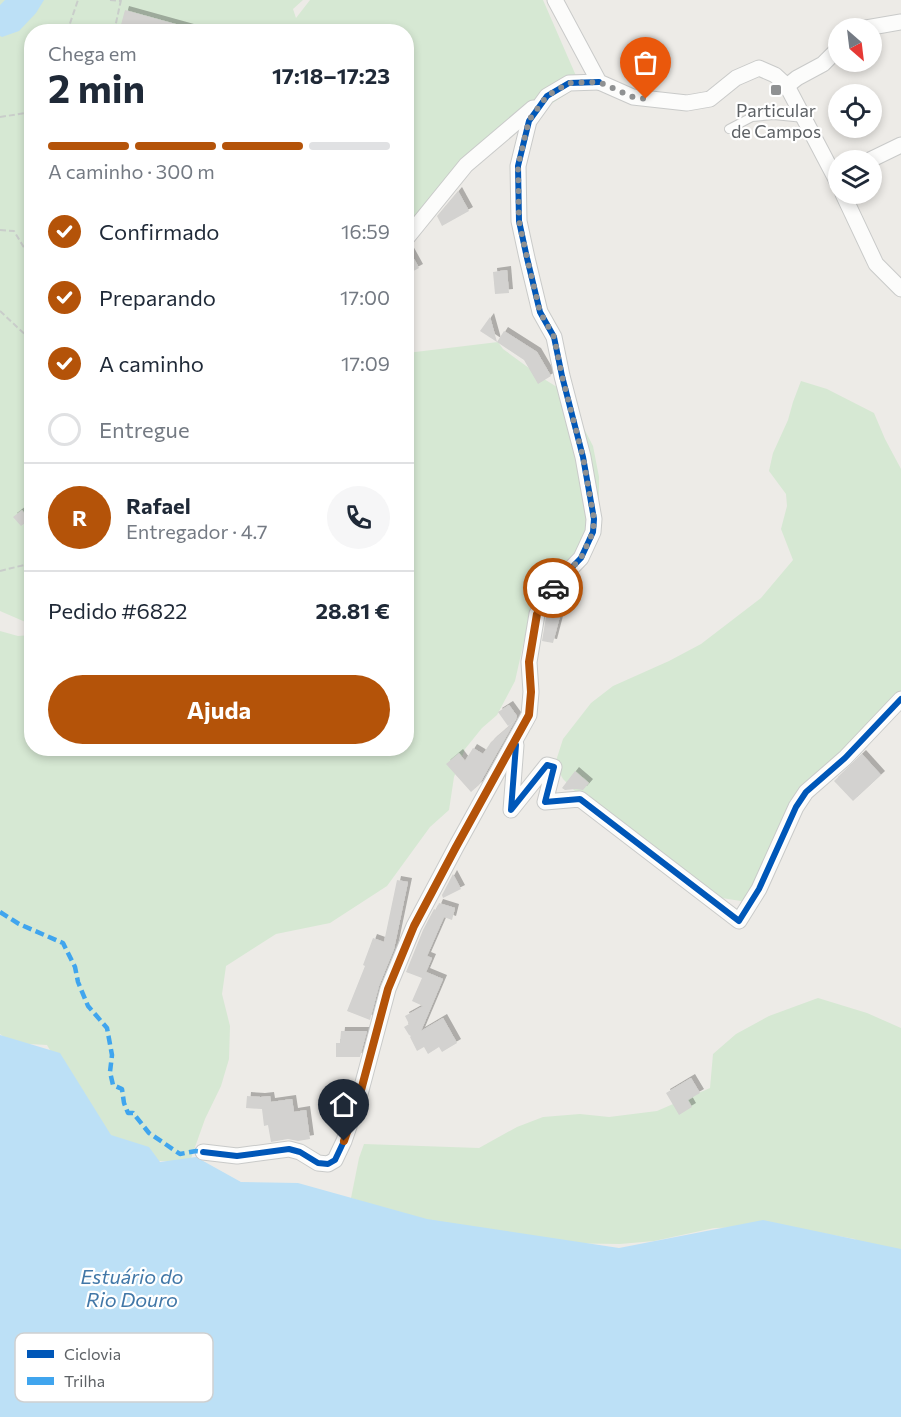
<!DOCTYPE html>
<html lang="pt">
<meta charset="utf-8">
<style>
body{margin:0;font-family:Commissioner,sans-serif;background:#f6f6f7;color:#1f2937;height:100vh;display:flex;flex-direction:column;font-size:22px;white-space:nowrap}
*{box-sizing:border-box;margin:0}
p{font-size:20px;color:#747a83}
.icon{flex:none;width:33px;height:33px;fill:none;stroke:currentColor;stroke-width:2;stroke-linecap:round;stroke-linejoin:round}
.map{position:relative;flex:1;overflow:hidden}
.drawer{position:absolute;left:24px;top:24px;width:390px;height:732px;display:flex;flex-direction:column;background:#fff;border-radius:24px;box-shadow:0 3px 9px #0003}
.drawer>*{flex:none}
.needle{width:39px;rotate:152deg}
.fabs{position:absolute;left:828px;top:18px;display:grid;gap:12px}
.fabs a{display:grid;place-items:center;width:54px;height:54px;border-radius:50%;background:#fff;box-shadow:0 3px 9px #0003;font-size:30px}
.pin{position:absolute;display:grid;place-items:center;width:51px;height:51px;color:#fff;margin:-62px -26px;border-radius:50% 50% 50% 0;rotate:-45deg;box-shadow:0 0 6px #0007}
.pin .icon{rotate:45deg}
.courier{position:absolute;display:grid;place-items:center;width:60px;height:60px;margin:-30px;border:4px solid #b45309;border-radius:50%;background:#fff;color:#222;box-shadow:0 2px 8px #0007}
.headline em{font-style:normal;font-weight:700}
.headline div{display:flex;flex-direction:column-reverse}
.headline{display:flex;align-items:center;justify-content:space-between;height:102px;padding:0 24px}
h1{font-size:39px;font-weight:700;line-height:45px}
.bar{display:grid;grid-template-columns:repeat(4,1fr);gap:9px 6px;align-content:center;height:72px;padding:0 24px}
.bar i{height:8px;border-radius:4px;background:#e0e1e3}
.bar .current{background:#b45309}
.bar p{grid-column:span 4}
.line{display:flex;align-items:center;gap:15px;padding:0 24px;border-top:2px solid #e0e1e3}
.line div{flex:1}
.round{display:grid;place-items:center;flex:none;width:63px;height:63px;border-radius:32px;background:#f6f6f7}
ol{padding:0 24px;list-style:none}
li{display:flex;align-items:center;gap:18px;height:66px}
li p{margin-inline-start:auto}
li .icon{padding:6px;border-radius:50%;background:#b45309;color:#fff;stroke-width:4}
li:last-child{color:#747a83}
li i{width:33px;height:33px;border:3px solid #e0e1e3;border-radius:50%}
.action{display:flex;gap:12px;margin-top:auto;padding:12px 24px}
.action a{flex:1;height:69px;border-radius:36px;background:#b45309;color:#fff;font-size:24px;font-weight:700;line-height:69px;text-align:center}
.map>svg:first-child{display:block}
.green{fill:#d6e8d3}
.water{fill:#bce0f6}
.building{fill:#d3d2d0;filter:url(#shadow)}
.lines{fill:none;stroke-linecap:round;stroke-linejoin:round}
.lane-casing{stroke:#c9cac9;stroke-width:10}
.street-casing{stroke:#c9cac9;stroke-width:17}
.path{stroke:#c9cdca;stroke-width:2;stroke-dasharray:6 3;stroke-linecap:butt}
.lane{stroke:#fcfcfb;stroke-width:8}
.street{stroke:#fcfcfb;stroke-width:15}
.quiet{stroke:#40a5ee;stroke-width:4.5;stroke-dasharray:9 4.5;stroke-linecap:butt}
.cycleway-casing{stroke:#fff;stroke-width:10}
.cycleway{stroke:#0057b8;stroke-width:6}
.done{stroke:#8f9192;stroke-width:6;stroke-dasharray:0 10.8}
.route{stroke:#b45309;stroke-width:8}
.poi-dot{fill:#8f9192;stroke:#fff;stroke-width:2}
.labels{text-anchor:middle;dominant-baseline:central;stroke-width:4.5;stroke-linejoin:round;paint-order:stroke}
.poi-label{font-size:18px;fill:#5d6165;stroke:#fff}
.water-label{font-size:20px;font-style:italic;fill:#4177a7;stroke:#fff}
.key{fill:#fff;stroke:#ced0d1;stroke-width:1.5}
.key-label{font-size:16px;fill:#5d6165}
</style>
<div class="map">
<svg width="901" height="1417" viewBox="0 0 901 1417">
<defs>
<filter id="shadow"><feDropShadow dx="4" dy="-4" stdDeviation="0" flood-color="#0004"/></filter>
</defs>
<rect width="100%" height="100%" fill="#edebe7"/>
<!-- green -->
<g class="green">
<polygon points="0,0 303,0 293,9 296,18 310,0 543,0 580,85 465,161 407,243 406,32 32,32 31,624 30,624 0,611"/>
<polygon points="498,342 503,349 544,379 565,392 593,446 599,477 599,501 595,530 583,560 568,584 541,606 526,632 515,681 497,715 482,728 465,749 454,777 449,810 430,827 387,886 330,923 276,934 226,966 222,994 230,1026 229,1059 221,1086 205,1119 189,1164 176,1161 159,1161 133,1155 90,1119 47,1045 12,1043 0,1034 0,631 18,636 31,635 32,748 406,748 407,353"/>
<polygon points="801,381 827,389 874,413 885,439 901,469 901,701 791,808 747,902 697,894 592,808 563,779 555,764 563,739 591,703 613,686 669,661 701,644 761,598 793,560 781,529 787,506 786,494 769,471 773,453 788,420 793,402"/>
<polygon points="818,998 867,1013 901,1028 901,1271 867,1260 855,1239 788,1227 747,1227 714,1228 654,1241 620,1244 552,1243 422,1221 351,1198 359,1158 364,1144 479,1148 517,1127 543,1117 580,1114 609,1117 657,1111 710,1088 713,1054 736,1034 769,1016"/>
</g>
<!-- water -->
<g class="water">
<polygon points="5,0 44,0 36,13 19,31 2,37 0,36 0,5"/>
<polygon points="0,1035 60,1053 111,1135 149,1147 160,1162 196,1157 241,1182 298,1183 427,1219 619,1248 763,1220 901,1249 901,1417 0,1417"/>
</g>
<!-- building -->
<g class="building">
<polygon points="125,10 190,28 189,32 119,32"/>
<polygon points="458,191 469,211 442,226 437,216"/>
<polygon points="406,248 408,248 419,268 406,275"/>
<polygon points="507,270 509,293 495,294 493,272"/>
<polygon points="490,317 497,342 480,331"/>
<polygon points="504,331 537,352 551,376 538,384 524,360 497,342"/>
<polygon points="22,510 29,520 21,526 13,517"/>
<polygon points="551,610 560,616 553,643 542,641 546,617"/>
<polygon points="509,705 517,716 515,721 508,726 498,712"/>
<polygon points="515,721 479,785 471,792 446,764 459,753 465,761 473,748 483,754 491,742"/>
<polygon points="862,754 881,775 853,801 834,781"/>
<polygon points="575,771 589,783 583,790 576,789 565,790 562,788"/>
<polygon points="453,874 461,889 443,898 442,895"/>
<polygon points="397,880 408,882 394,949 379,986 370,1020 347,1011 365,966 363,965 373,938 384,942"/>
<polygon points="439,903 455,908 452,920 444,917 427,956 432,958 426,972 443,979 421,1031 443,1018 457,1043 442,1052 439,1047 428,1054 424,1047 417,1051 410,1037 411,1036 409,1035 404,1027 409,1024 405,1016 423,1006 412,1001 422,978 406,972 423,930 434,909 436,910"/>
<polygon points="341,1031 367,1031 360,1057 336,1057 336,1043 340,1043"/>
<polygon points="691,1078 700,1093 688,1100 692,1107 679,1115 666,1093"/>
<polygon points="247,1096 261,1097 270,1096 271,1102 292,1099 294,1112 306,1110 310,1139 298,1141 288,1139 271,1142 268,1125 264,1126 262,1109 246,1108"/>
</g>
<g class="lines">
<!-- lane casing -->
<g class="lane-casing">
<polyline id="lane" points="729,129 752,117 774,115 804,118"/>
</g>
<!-- street casing -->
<g class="street-casing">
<g id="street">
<polyline points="555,0 599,82 633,97 687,103 710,99 736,78 759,68 775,75 787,86 838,183"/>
<polyline points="866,28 901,22"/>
<polyline points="787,86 797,78 823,64 838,49"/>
<polyline points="870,160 901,145"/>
<polyline points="843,194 876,264 901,289"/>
<polyline points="406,239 466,165 533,108"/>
<polyline points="516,745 511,810 547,765 554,767 545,802 580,799 739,921 759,889 796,807 806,792 845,758 901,699"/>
<polyline points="203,1152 237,1156 289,1149 300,1152 318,1163 328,1164 335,1160 344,1141 360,1094 388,989 414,926 456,847 529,715 531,692 529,662 537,614 551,589 581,558 593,532 594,519 583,457 562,376 554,337 540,312 527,258 519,221 518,166 529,121 547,96 569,83 599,82"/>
</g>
</g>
<!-- path -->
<g class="path">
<polyline points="110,0 121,1"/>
<polyline points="67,32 78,0"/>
<polyline points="114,32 121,0"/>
<polyline points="0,117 26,113 32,110"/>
<polyline points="0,230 14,231 32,261"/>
<polyline points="0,311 32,341"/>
<polyline points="0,571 32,563"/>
</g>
<!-- lane -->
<use href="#lane" class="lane"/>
<!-- street -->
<use href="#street" class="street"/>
<!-- quiet -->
<polyline class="quiet" points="0,912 19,924 63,943 75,967 78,982 88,1006 107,1028 112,1055 110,1072 113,1085 122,1089 124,1103 128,1113 133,1113 149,1133 180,1154 196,1151 203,1152"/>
<!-- cycleway casing -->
<g class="cycleway-casing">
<g id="cycleway">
<polyline points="516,745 511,810 547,765 554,767 545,802 580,799 739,921 759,889 796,807 806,792 845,758 901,699"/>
<polyline points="203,1152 237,1156 289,1149 300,1152 318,1163 328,1164 335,1160 344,1141 360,1094 388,989 414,926 456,847 529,715 531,692 529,662 537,614 551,589 581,558 593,532 594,519 583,457 562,376 554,337 540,312 527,258 519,221 518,166 529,121 547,96 569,83 599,82"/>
</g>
</g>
<!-- cycleway -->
<use href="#cycleway" class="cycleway"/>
</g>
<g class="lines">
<!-- done -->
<polyline class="done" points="553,588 581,558 593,532 594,519 583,457 562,376 554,337 540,312 527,258 519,221 518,166 529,120 547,96 569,83 599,82 633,97 646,99"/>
<!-- route -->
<polyline class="route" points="344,1141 360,1094 388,989 414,926 456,847 529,715 531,692 529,662 537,614 553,588"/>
</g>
<!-- markers -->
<rect class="poi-dot" x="770" y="84" width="12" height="12" rx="3"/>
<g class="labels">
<!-- poi labels -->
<g class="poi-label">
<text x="776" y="110">Particular<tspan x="776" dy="21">de Campos</tspan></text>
</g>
<!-- water labels -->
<g class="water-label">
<text x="132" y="1276">Estuário do<tspan x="132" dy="23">Rio Douro</tspan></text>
</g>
</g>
<!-- legend -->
<rect x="15" y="1333" width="198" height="69" rx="9" class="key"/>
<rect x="27" y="1350" width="27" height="8" fill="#0057b8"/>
<rect x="27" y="1377" width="27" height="8" fill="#40a5ee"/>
<g class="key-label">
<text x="64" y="1360">Ciclovia</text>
<text x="64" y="1387">Trilha</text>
</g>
</svg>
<div class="fabs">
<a><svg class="needle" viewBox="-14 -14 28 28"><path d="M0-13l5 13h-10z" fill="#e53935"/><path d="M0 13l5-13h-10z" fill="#747a83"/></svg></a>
<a><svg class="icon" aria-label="locate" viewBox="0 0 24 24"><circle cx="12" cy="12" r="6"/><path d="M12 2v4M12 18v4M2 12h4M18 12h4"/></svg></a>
<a><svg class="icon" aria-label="layers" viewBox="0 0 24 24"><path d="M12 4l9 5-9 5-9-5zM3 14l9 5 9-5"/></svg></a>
</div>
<div class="pin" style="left:646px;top:99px;background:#ea580c"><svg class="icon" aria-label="bag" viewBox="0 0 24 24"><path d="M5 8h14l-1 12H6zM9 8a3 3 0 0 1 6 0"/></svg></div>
<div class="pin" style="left:344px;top:1141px;background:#1f2937"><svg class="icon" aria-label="home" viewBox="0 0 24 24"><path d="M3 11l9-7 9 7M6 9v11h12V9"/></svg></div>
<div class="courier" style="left:553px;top:588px"><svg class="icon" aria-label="car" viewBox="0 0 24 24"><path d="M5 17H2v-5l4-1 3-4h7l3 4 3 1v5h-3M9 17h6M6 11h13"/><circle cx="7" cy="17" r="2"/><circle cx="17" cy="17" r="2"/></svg></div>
<section class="drawer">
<div class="headline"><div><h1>2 min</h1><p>Chega em</p></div><em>17:18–17:23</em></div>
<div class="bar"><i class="current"></i><i class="current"></i><i class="current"></i><i></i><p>A caminho · 300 m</p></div>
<ol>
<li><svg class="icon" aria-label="check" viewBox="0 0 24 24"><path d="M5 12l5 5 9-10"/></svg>Confirmado<p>16:59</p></li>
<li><svg class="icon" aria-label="check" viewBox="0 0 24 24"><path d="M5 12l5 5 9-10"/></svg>Preparando<p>17:00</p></li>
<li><svg class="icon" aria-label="check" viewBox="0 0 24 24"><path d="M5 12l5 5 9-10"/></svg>A caminho<p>17:09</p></li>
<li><i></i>Entregue</li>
</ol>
<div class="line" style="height:108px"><b class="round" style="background:#b45309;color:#fff">R</b><div><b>Rafael</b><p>Entregador · 4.7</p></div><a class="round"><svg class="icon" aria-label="phone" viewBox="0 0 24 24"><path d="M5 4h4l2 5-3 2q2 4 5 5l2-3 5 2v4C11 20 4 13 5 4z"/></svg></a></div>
<div class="line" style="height:78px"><div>Pedido #6822</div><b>28.81 €</b></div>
<div class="action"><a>Ajuda</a></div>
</section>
</div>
